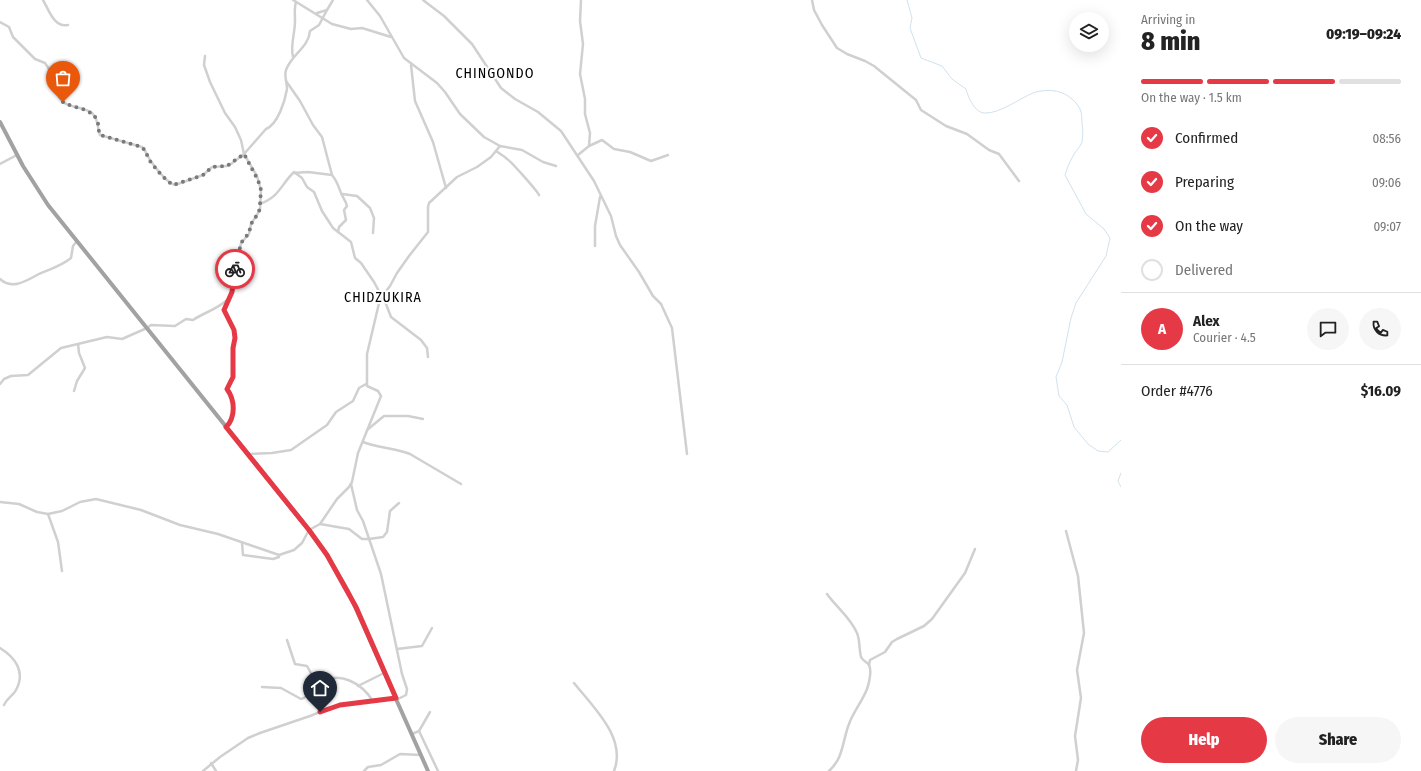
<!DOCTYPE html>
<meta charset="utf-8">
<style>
body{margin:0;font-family:"Fira Sans Condensed",sans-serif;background:#f6f6f6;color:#222;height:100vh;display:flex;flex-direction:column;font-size:15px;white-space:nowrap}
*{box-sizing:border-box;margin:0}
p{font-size:13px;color:#767676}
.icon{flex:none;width:22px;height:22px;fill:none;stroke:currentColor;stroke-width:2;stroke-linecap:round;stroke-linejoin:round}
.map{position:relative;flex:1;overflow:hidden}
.side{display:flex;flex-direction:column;background:#fff;width:300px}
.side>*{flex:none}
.tools{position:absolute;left:1069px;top:12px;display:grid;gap:8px}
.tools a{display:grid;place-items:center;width:40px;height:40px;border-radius:50%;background:#fff;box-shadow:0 4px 16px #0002;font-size:20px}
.pin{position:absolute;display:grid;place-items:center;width:34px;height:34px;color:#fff;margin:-41px -17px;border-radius:50% 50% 50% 0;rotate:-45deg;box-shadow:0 0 4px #0007}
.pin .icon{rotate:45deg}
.courier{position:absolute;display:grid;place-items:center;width:40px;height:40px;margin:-20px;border:3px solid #e63946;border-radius:50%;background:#fff;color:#222;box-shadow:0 1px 5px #0007}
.head em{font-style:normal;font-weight:800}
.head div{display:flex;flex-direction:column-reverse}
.head{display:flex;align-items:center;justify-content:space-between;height:68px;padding:0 20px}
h1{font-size:26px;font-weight:800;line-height:30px}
.bar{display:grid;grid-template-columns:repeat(4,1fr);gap:6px 4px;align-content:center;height:48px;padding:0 20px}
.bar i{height:5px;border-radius:3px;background:#e0e0e0}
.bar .current{background:#e63946}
.bar p{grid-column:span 4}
.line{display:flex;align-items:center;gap:10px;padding:0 20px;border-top:1px solid #e0e0e0}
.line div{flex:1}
.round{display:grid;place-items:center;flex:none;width:42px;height:42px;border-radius:21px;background:#f6f6f6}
ol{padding:0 20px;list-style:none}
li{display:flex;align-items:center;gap:12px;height:44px}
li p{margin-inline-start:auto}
li .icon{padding:4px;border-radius:50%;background:#e63946;color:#fff;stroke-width:4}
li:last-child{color:#767676}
li i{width:22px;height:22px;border:2px solid #e0e0e0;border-radius:50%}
.cta{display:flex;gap:8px;margin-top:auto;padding:8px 20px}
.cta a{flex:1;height:46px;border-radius:24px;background:#e63946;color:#fff;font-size:16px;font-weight:800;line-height:46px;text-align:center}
.cta a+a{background:#f6f6f6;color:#222}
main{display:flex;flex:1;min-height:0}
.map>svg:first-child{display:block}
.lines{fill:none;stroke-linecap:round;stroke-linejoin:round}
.stream{stroke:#cfe2ee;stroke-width:1}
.minor{stroke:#d0d0d0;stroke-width:2.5}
.trunk{stroke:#a2a2a2;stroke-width:4}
.done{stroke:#7a7a7a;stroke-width:4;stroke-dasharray:0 7.2}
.route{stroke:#e63946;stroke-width:5}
.labels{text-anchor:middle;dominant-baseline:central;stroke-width:4;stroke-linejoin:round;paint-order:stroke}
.quarter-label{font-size:14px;letter-spacing:1px;fill:#000;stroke:#fff}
</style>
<main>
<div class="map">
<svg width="1121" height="771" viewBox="0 0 1121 771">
<rect width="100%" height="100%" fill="#fff"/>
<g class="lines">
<!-- stream -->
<g class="stream">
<path d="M 907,0 L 912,18 L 910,28 L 921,58 L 942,66 L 952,79 L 966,89 C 968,97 975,114 986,113 C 1000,113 1019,99 1033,93 C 1051,87 1070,91 1080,109 C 1082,113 1082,120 1082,124 C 1083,130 1083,136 1082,142 C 1080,148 1074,152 1072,158 C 1069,163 1067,169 1065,175 L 1086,214 L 1104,229 L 1110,238 L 1106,256 L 1076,303 L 1071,318 L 1062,362 L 1056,377 L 1059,396 L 1067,405 L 1074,427 L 1088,444 L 1098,451 L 1108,452 L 1121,440"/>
<polyline points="1121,473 1118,481 1121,487"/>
</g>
<!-- minor -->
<g class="minor">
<path d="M 43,0 C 49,10 54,28 68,25"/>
<polyline points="293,0 332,24 351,29 362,28 391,37"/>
<polyline points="367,0 380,16 404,58 437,83 445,92 460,114 484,137 500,146 522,150 543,162 556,166"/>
<polyline points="423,0 444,16 472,44 501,88 515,99 538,112 561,131 594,181 611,216 616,236 620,245 639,272 653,296 661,304 672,328 687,454"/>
<polyline points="812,0 814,10 822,25 837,48 847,54 865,61 874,66 916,100 921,110 946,126 967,134 989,150 999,154 1019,181"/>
<polyline points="317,13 327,10 333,0"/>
<path d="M 0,22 L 9,27 L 13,37 L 35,59 L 45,63 L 49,69 L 57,74 L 64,86 L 59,97 C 66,110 84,105 93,114 C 99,121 97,128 100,135 L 142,147 C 146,151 147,155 150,160 C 155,167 167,183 175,185 L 203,175 L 212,167 L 227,166 L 231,164 L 244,154 L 266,129 C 278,124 285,101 287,89 C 287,82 284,76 286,70 C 291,55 309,47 310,31 L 319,25 L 327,10"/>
<path d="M 205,56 L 204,65 L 210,82 L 225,113 L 235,127 L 241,140 L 244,154 L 257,176 L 261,190 L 260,210 L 251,224 L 249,234 L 241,243 L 232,292 L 224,310 L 234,330 L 235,338 L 233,349 L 233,377 L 227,389 C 235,400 236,416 227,427"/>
<path d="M 293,57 C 290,45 295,34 295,21 C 295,14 294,9 296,2"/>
<polyline points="411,65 415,101 433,142 446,188"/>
<polyline points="286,81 300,101 313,125 322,137 332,175"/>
<polyline points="589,146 602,140 614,149 630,152 651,161 668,155"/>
<path d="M 496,151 C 500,154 504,156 507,159 C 511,161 538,192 539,195"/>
<polyline points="578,155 589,146 590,133 585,114 585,99 580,74 583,44 580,21 581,0"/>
<polyline points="0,164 17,155"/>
<polyline points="294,172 302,178 307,187 314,192 322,211 333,228 351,242 355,258 361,263 374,282 386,304 391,317 421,340 427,348 428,357"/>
<polyline points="342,194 357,196 370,208 374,218 373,233"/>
<path d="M 260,204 C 280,196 280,186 293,173 L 308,172 L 332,175 C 337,181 338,185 341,193 C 343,198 346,201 347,206 L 344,210 L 346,220 L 339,227 L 338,232"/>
<polyline points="595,246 595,226 600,197"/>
<path d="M 0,279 C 12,290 26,281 37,275 C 49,269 60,267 71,258 L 73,246 L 77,241"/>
<path d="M 0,384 L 4,379 L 11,376 L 28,375 L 61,348 L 107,337 L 122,339 L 147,328 L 151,325 L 175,326 L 186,319 L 193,320 C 205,312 216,310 227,300"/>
<polyline points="74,391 77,381 85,368 79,353 78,344"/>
<polyline points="367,430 384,416 408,416 423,419"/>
<path d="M 363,442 C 378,448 395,448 410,454 L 461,484"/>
<polyline points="248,454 272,453 291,450 327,425 336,412 353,401 359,388 366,384"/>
<polyline points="351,484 357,510 363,521 381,574 402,674 407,689 406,695 396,700"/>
<polyline points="0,502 19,504 37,512 48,514 62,511 80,502 96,499 141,510 180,525 218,534 279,555 294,550 302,543 309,530 320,524 337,499 349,487 352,482 358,453 381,396 378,391 367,386 367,354 380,299 390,286 397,273 409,256 428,232 428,207 429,203 457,177 477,167 491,157 500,146"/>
<polyline points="48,514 58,542 62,571"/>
<polyline points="320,524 349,529 362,539 369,539 383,537 387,532 390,511 399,503"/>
<polyline points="1066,531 1078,576 1084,633 1077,670 1081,698 1075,736 1078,760 1076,771"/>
<polyline points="242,543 243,555 273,559 279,557 279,555"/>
<path d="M 827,594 C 837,608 850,617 857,633 C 860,640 859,649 861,657 C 863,661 867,662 869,665 C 872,670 869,684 867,689 C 862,702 853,712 849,724 C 842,742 844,757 829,771"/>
<polyline points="287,640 295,664 307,666 318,686"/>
<path d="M 0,648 C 15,657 26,672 16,690 C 13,696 7,698 4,705"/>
<polyline points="397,649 422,646 432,628"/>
<polyline points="869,665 870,660 885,652 892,642 897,639 924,626 932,619 965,573 975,549"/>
<path d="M 574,683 C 593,707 627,738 614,771"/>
<polyline points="358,686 384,673"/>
<path d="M 262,687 L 281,688 L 301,699 C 309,697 314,689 320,684 C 339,669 362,684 373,701"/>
<polyline points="419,731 438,771"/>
<polyline points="412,734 419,731 430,712"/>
<polyline points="211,763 216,771"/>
<polyline points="203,771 220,757 248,738 260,733 310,716 330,708 348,704 395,699"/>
<polyline points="364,771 368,767 381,765 400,754 421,755"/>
</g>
<!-- trunk -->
<polyline class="trunk" points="0,122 23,166 48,205 309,530 327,555 348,591 428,771"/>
</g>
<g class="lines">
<!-- done -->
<path class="done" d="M 63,102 C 74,109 90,107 97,120 C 99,125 98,130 100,135 L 142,147 C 146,151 147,156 150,161 C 156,169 165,180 173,185 L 203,175 L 212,167 L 227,166 L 244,154 L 258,180 L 261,190 L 260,204 L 259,212 L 251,224 L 249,233 L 241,243 L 235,269"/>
<!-- route -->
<path class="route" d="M 235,269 L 232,292 L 224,310 L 234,330 L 235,338 L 233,348 L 233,377 L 227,389 C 235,400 236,417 226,427 L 309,530 L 327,555 L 356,607 L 396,698 L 340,705 L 320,712"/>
</g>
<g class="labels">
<!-- quarter labels -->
<g class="quarter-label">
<text x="495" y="73">CHINGONDO</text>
<text x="383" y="297">CHIDZUKIRA</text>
</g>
</g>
</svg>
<div class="tools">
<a><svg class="icon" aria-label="layers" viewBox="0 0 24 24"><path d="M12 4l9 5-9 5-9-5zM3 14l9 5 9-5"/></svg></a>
</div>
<div class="pin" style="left:63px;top:102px;background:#ea580c"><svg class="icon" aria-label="bag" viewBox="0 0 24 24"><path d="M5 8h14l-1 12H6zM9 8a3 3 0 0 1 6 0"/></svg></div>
<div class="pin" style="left:320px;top:712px;background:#1f2937"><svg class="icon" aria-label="home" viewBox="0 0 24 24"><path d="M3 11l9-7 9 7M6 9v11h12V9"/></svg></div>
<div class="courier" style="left:235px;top:269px"><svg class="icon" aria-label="bike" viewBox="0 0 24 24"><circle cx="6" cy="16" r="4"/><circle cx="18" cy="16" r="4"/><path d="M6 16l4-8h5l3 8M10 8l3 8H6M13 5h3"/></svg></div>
</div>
<section class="side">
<div class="head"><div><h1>8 min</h1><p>Arriving in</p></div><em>09:19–09:24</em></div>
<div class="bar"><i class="current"></i><i class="current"></i><i class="current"></i><i></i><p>On the way · 1.5 km</p></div>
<ol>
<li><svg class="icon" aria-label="check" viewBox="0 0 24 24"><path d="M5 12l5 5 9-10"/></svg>Confirmed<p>08:56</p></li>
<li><svg class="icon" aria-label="check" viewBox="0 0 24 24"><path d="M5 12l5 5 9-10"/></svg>Preparing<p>09:06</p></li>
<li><svg class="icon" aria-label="check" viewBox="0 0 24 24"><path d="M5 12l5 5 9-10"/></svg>On the way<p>09:07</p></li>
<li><i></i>Delivered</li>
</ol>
<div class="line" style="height:72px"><b class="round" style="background:#e63946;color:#fff">A</b><div><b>Alex</b><p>Courier · 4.5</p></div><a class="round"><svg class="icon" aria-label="chat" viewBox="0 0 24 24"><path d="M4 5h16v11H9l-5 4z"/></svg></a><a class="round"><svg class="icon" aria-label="phone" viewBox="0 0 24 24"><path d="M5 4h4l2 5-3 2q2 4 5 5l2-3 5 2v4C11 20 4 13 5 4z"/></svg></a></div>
<div class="line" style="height:52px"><div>Order #4776</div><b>$16.09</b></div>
<div class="cta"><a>Help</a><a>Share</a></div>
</section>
</main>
